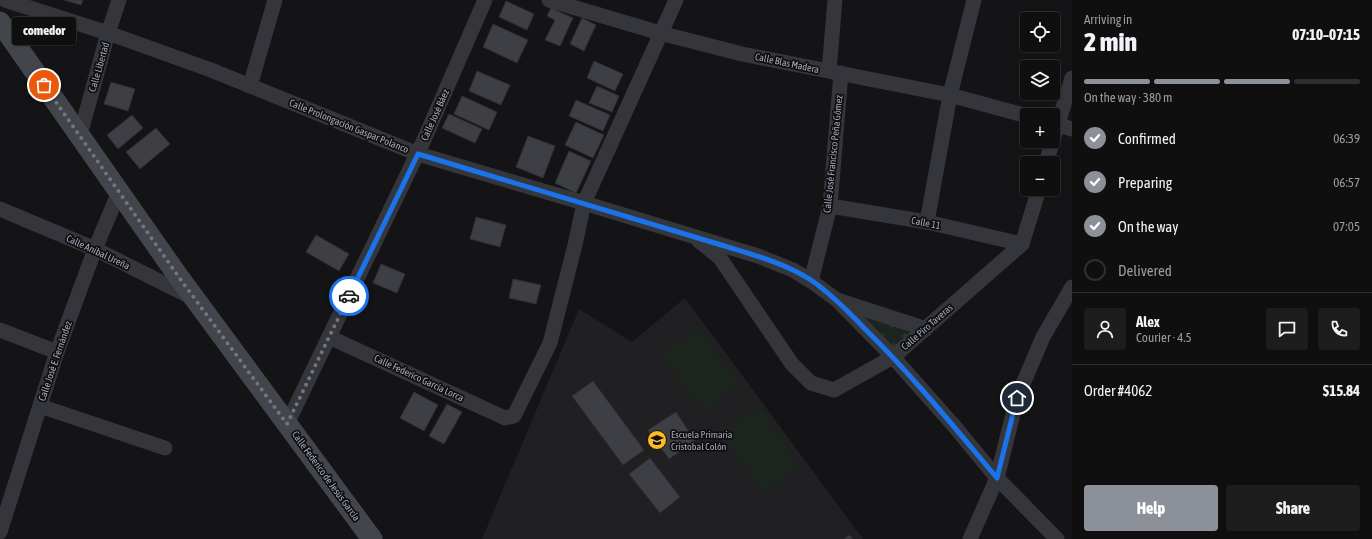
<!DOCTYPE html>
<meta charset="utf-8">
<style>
body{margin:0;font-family:"Asap Condensed",sans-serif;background:#1d1d1e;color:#f1f3f6;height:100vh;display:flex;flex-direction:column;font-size:15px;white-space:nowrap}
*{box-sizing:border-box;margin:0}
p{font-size:13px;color:#9b9c9f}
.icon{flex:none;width:22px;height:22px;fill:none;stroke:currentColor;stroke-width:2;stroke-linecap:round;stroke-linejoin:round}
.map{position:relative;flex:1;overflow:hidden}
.drawer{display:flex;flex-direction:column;background:#0f0f10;width:300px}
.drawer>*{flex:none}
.fabs{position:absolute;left:1020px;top:12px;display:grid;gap:8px}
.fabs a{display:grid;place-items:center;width:40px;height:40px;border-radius:4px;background:#0f0f10;box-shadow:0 1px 3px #0004,0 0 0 1px #2f2f30;font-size:20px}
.pin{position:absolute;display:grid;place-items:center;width:34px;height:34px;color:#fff;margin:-17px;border:2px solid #fff;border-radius:50%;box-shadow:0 1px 4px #0007}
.courier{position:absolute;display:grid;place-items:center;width:40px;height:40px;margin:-20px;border:3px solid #1a73e8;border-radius:50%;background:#fff;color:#222;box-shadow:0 1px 5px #0007}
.bubble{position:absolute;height:28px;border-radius:4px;background:#0f0f10;box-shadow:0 1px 3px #0004,0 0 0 1px #2f2f30;font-size:13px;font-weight:800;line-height:28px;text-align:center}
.headline em{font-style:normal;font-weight:800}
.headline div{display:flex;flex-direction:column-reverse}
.headline{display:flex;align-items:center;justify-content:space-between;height:68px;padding:0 12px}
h1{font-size:26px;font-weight:800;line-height:30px}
.bar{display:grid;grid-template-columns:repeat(4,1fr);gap:6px 4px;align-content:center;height:48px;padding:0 12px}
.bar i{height:5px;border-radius:3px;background:#2f2f30}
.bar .current{background:#8c9099}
.bar p{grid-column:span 4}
.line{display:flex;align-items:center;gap:10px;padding:0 12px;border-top:1px solid #2f2f30}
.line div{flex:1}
.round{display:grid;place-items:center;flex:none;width:42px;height:42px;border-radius:4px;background:#1d1d1e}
ol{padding:0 12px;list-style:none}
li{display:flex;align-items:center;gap:12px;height:44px}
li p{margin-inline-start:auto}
li .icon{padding:4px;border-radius:50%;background:#8c9099;color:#fff;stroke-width:4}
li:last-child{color:#9b9c9f}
li i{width:22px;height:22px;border:2px solid #2f2f30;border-radius:50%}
.primary-button{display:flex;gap:8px;margin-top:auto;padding:8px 12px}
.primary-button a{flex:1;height:46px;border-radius:4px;background:#8c9099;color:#fff;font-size:16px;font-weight:800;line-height:46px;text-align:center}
.primary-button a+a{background:#1d1d1e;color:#f1f3f6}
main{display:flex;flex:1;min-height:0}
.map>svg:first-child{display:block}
.built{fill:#202023}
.grass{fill:#1c251d}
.park{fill:url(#park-tufts)}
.building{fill:#3e3f44;stroke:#2e2e33}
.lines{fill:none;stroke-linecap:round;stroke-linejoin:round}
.street{stroke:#35363c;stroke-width:15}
.secondary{stroke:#43454c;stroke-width:21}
.done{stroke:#72767f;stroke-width:4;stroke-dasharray:0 7.2}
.route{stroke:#1a73e8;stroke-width:5}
.labels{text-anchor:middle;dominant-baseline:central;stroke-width:3.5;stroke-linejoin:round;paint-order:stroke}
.street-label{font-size:10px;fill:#a5aab8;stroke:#0f0f11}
.poi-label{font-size:10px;fill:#a5aab8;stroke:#0f0f11;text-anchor:start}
</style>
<main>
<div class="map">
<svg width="1072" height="539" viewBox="0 0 1072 539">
<defs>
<pattern id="park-tufts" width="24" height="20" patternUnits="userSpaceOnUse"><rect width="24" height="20" fill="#1c251d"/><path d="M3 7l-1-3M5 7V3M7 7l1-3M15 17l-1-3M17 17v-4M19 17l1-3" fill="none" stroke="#3a423c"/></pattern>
</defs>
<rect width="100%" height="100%" fill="#141416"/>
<!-- built -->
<polygon class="built" points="685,298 863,539 482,539 579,309 632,342"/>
<!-- grass -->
<g class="grass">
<polygon points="698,328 739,385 703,411 662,355"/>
<polygon points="758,407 801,466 764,492 721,433"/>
</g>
<!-- park -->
<polygon class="park" points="848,307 919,330 893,352"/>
<!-- building -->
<g class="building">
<polygon points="64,0 83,0 81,5"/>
<polygon points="506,1 534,14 527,30 499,17"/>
<polygon points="551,8 573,18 560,46 545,40 555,20 547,16"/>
<polygon points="582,18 596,25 584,51 570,44"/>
<polygon points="493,24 528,40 517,63 483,47"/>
<polygon points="594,61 623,74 615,91 587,78"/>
<polygon points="477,71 510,85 501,105 469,91"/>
<polygon points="111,82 135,89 128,111 104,104"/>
<polygon points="597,86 619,96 612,112 589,103"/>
<polygon points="462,96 497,112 489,130 454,114"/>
<polygon points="576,100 610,115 603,131 569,116"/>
<polygon points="449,114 482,129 475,143 442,128"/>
<polygon points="132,115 143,128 118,149 107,135"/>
<polygon points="576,122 604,135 593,158 565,145"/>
<polygon points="156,128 170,144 140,169 126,152"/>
<polygon points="528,136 555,146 543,178 516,167"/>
<polygon points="569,151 591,161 576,193 555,183"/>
<polygon points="476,217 506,225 500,247 470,239"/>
<polygon points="316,235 349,254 339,271 306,252"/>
<polygon points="381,264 405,274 397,293 373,283"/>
<polygon points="513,279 541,285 536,304 509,298"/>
<polygon points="593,381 644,450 623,465 572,396"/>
<polygon points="414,392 438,405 424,431 400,418"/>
<polygon points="447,404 462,412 444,444 429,436"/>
<polygon points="676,412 695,441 669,459 648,430"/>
<polygon points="650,458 680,497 660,513 629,474"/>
<polygon points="849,535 853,539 844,539"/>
</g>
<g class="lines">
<!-- street -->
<g class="street">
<polyline points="5,0 108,33 211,70 418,154 584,203 758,256 793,270 811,281 837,300 893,357 955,427 997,478 1057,539"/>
<polyline points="549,0 660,33 742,54 950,95 1027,116"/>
<polyline points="829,71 835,0"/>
<polyline points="250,86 275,0"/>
<polyline points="1053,123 1072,129"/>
<polyline points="80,135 108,33 119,0"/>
<polyline points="1046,163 1072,78"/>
<polyline points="830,206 927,222 1022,244"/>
<polyline points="0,209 95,249 191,297"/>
<polyline points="927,222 950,95 974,0"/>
<polyline points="699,241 720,258 792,364 811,383 834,390 893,357 1022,244 1039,189"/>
<polyline points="811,281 830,206 841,73"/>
<polyline points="840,301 926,329"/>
<polyline points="0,330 57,352"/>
<polyline points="329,337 505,418 514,416 550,343 575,245 584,203 676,0"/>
<polyline points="40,406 165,448"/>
<polyline points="287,424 423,142 485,0"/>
<polyline points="0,532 57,352 95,249 119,192"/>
<polyline points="970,539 997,478 1017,398 1043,337 1072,287"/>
</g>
<!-- secondary -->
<polyline class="secondary" points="0,22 178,276 372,539"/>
</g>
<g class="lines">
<!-- done -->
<polyline class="done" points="44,85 178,276 287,424 349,296"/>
<!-- route -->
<path class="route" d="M 349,296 L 418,154 L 718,244 C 750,254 783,262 811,280 C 831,294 848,311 865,329 C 912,375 954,427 997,478 L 1017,398"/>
</g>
<!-- icons -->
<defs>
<g id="school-disc" transform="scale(1)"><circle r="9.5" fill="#febb25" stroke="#0f0f11"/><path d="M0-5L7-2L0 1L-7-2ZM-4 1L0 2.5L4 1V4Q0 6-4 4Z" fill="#111"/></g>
</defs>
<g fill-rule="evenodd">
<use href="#school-disc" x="657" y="440"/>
</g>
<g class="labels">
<!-- street labels -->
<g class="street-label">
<text transform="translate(787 63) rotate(12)">Calle Blas Madera</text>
<text transform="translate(99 67) rotate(-74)">Calle Libertad</text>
<text transform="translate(435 115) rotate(-66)">Calle José Báez</text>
<text transform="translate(349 126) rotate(22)">Calle Prolongación Gaspar Polanco</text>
<text transform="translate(833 154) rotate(-84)">Calle José Francisco Peña Gómez</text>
<text transform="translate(926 223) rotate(11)">Calle 11</text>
<text transform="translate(98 252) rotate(25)">Calle Aníbal Ureña</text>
<text transform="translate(927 327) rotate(-41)">Calle Piro Taveras</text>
<text transform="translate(55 361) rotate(-71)">Calle José E. Fernández</text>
<text transform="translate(419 378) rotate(25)">Calle Federico García Lorca</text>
<text transform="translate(326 476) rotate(54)">Calle Federico de Jesús García</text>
</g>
<!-- poi labels -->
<g class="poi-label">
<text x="671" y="434">Escuela Primaria<tspan x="671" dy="12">Cristobal Colón</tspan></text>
</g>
</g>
</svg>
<div class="fabs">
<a><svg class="icon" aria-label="locate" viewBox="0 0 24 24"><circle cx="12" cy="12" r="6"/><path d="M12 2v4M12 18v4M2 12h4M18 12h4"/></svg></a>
<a><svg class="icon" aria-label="layers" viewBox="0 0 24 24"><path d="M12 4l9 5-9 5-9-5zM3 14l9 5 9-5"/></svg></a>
<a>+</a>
<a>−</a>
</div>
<div class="pin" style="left:44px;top:85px;background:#ea580c"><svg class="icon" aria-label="bag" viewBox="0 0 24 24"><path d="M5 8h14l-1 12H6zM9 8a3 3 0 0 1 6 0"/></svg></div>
<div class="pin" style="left:1017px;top:398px;background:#1f2937"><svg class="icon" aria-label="home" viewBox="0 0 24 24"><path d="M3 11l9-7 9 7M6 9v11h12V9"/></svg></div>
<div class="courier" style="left:349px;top:296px"><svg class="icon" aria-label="car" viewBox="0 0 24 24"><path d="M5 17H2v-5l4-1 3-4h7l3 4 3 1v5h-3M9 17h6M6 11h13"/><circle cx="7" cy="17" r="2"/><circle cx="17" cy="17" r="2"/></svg></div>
<div class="bubble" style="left:12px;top:17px;width:64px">comedor</div>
</div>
<section class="drawer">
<div class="headline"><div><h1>2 min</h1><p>Arriving in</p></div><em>07:10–07:15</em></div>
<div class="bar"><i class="current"></i><i class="current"></i><i class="current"></i><i></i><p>On the way · 380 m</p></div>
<ol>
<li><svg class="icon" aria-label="check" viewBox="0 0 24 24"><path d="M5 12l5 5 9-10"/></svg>Confirmed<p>06:39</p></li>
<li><svg class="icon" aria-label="check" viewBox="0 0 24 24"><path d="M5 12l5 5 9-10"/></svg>Preparing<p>06:57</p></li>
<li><svg class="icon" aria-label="check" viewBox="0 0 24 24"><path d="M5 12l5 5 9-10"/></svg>On the way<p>07:05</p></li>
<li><i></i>Delivered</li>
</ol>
<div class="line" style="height:72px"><a class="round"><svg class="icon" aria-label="person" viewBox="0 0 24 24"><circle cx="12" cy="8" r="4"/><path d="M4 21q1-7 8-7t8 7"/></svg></a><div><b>Alex</b><p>Courier · 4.5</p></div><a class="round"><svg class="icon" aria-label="chat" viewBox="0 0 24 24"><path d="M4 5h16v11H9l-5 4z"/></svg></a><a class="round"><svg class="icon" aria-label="phone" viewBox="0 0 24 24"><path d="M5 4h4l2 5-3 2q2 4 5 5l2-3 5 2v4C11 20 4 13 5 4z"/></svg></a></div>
<div class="line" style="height:52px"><div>Order #4062</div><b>$15.84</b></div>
<div class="primary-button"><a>Help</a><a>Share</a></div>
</section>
</main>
